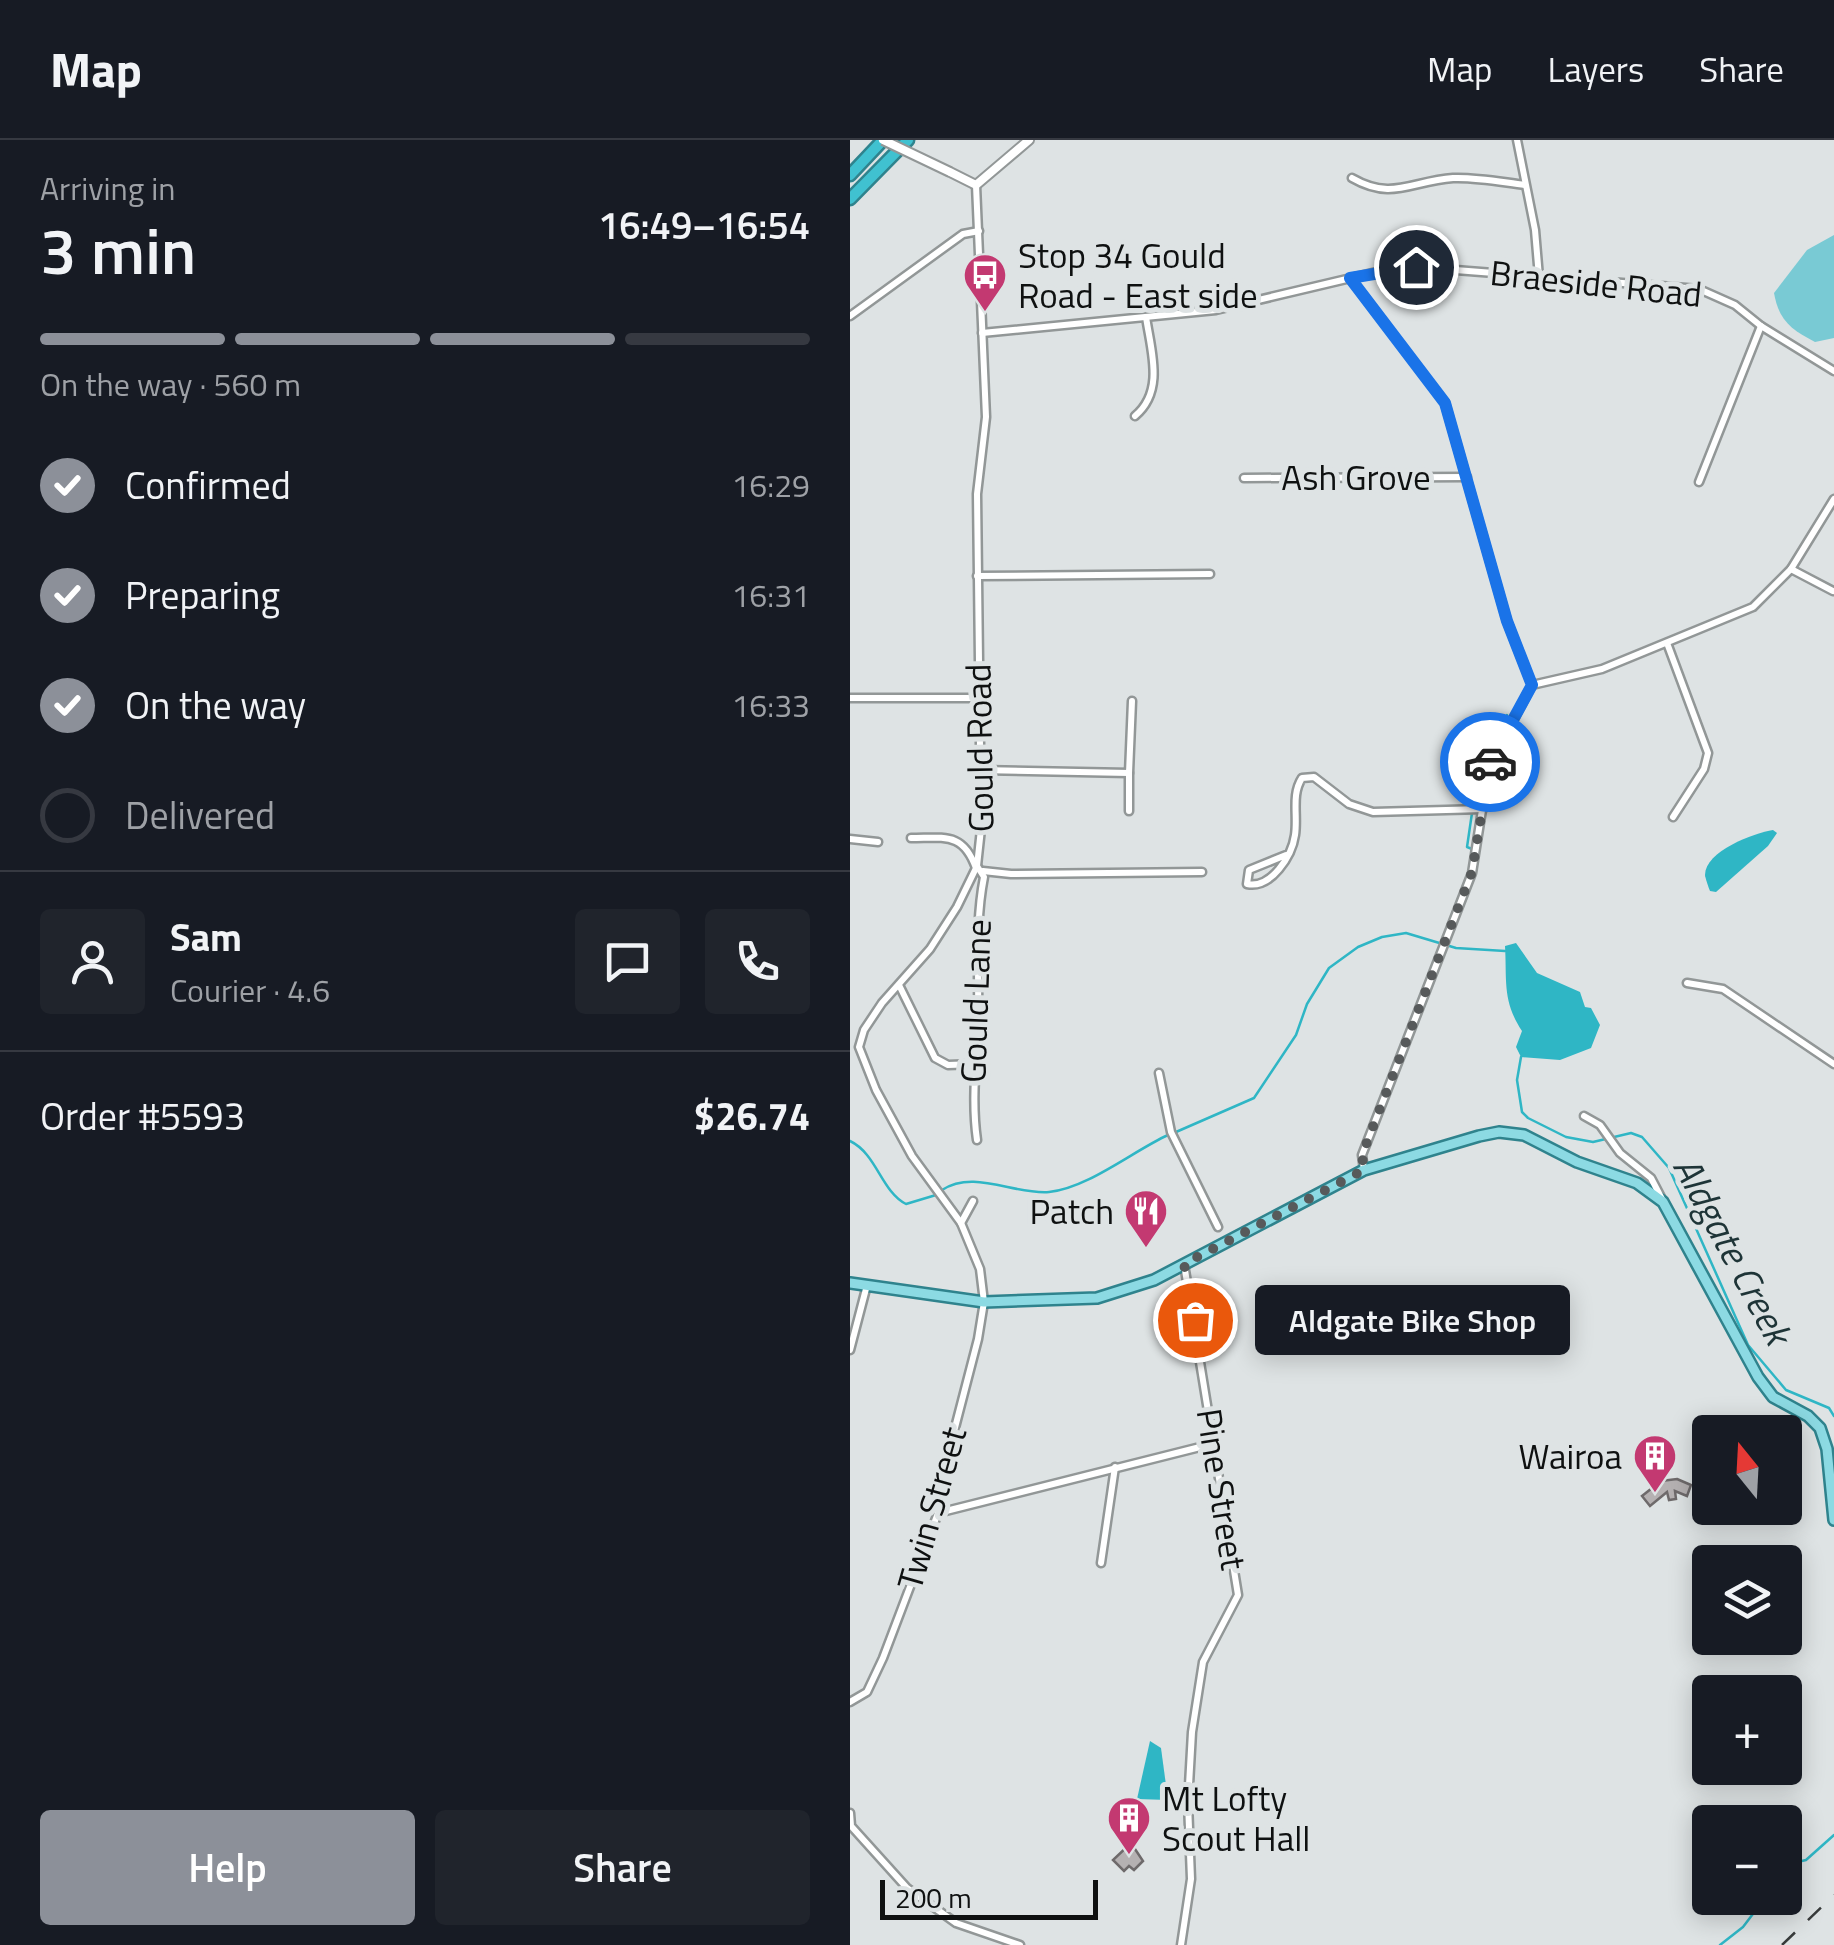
<!DOCTYPE html>
<meta charset="utf-8">
<style>
body{margin:0;font-family:"Titillium Web",sans-serif;background:#20242c;color:#f1f3f6;height:100vh;display:flex;flex-direction:column;font-size:38px;white-space:nowrap}
*{box-sizing:border-box;margin:0}
p{font-size:32px;color:#9ea1a6}
.icon{flex:none;width:55px;height:55px;fill:none;stroke:currentColor;stroke-width:2;stroke-linecap:round;stroke-linejoin:round}
.map{position:relative;flex:1;overflow:hidden}
.side{display:flex;flex-direction:column;background:#171b24;width:850px}
.side>*{flex:none}
.needle{width:65px;rotate:342deg}
.fabs{position:absolute;left:842px;top:1275px;display:grid;gap:20px}
.fabs a{display:grid;place-items:center;width:110px;height:110px;border-radius:10px;background:#171b24;box-shadow:0 5px 25px #0003;font-size:50px}
.scale{position:absolute;left:30px;bottom:25px;width:218px;box-sizing:border-box;padding-left:10px;border:5px solid #0f1111;border-top:0;font-size:28px;line-height:35px;white-space:nowrap;color:#0f1111;-webkit-text-stroke:8px #dee3e4;paint-order:stroke}
.pin{position:absolute;display:grid;place-items:center;width:85px;height:85px;color:#fff;margin:-42px;border:5px solid #fff;border-radius:50%;box-shadow:0 2px 10px #0007}
.courier{position:absolute;display:grid;place-items:center;width:100px;height:100px;margin:-50px;border:8px solid #1a73e8;border-radius:50%;background:#fff;color:#222;box-shadow:0 2px 12px #0007}
.bubble{position:absolute;height:70px;border-radius:10px;background:#171b24;box-shadow:0 5px 25px #0003;font-size:32px;font-weight:600;line-height:70px;text-align:center}
.summary em{font-style:normal;font-weight:600}
.summary div{display:flex;flex-direction:column-reverse}
.summary{display:flex;align-items:center;justify-content:space-between;height:170px;padding:0 40px}
h1{font-size:65px;font-weight:600;line-height:75px}
.bar{display:grid;grid-template-columns:repeat(4,1fr);gap:15px 10px;align-content:center;height:120px;padding:0 40px}
.bar i{height:12px;border-radius:8px;background:#363941}
.bar .active{background:#8c9099}
.bar p{grid-column:span 4}
.line{display:flex;align-items:center;gap:25px;padding:0 40px;border-top:2px solid #363941}
.line div{flex:1}
.round{display:grid;place-items:center;flex:none;width:105px;height:105px;border-radius:10px;background:#20242c}
ol{padding:0 40px;list-style:none}
li{display:flex;align-items:center;gap:30px;height:110px}
li p{margin-inline-start:auto}
li .icon{padding:10px;border-radius:50%;background:#8c9099;color:#fff;stroke-width:4}
li:last-child{color:#9ea1a6}
li i{width:55px;height:55px;border:5px solid #363941;border-radius:50%}
.cta{display:flex;gap:20px;margin-top:auto;padding:20px 40px}
.cta a{flex:1;height:115px;border-radius:10px;background:#8c9099;color:#fff;font-size:40px;font-weight:600;line-height:115px;text-align:center}
.cta a+a{background:#20242c;color:#f1f3f6}
header{display:flex;align-items:center;gap:60px;box-sizing:border-box;height:140px;padding:0 50px;background:#171b24;border-bottom:2px solid #363941}
header strong{font-size:48px}
nav{display:flex;gap:55px;margin-inline-start:auto;font-size:35px}
main{display:flex;flex:1;min-height:0}
.map>svg:first-child{display:block}
.green{fill:#79cad4}
.water{fill:#2fb6c5}
.lines{fill:none;stroke-linecap:round;stroke-linejoin:round}
.stream{stroke:#2fb6c5;stroke-width:2.5}
.building{fill:#b5b1b2;stroke:#6e6a6b;stroke-width:2.5}
.street-casing{stroke:#929797;stroke-width:11}
.secondary-casing{stroke:#929797;stroke-width:12}
.primary-casing{stroke:#2f838d;stroke-width:14}
.highway-casing{stroke:#2f838d;stroke-width:15}
.street{stroke:#fff;stroke-width:6}
.secondary{stroke:#fff;stroke-width:8}
.primary{stroke:#8cdae3;stroke-width:9}
.highway{stroke:#40c1d0;stroke-width:10}
.rail{stroke:#383b3b;stroke-width:2.5;stroke-dasharray:18 18;stroke-linecap:butt}
.secondary-bridge-casing{stroke:#929797;stroke-width:12;stroke-linecap:butt}
.secondary-bridge{stroke:#fff;stroke-width:8}
.done{stroke:#575a5b;stroke-width:10;stroke-dasharray:0 18}
.route{stroke:#1a73e8;stroke-width:12}
.labels{text-anchor:middle;dominant-baseline:central;stroke-width:10;stroke-linejoin:round;paint-order:stroke}
.poi-label{font-size:35px;fill:#0f1111;stroke:#dee3e4;text-anchor:start}
.street-label{font-size:35px;fill:#0f1111;stroke:#dee3e4}
.water-label{font-size:38px;font-style:italic;fill:#1e3437;stroke:#dee3e4}
</style>
<header>
<strong>Map</strong>
<nav><a>Map</a><a>Layers</a><a>Share</a></nav>
</header>
<main>
<section class="side">
<div class="summary"><div><h1>3 min</h1><p>Arriving in</p></div><em>16:49–16:54</em></div>
<div class="bar"><i class="active"></i><i class="active"></i><i class="active"></i><i></i><p>On the way · 560 m</p></div>
<ol>
<li><svg class="icon" aria-label="check" viewBox="0 0 24 24"><path d="M5 12l5 5 9-10"/></svg>Confirmed<p>16:29</p></li>
<li><svg class="icon" aria-label="check" viewBox="0 0 24 24"><path d="M5 12l5 5 9-10"/></svg>Preparing<p>16:31</p></li>
<li><svg class="icon" aria-label="check" viewBox="0 0 24 24"><path d="M5 12l5 5 9-10"/></svg>On the way<p>16:33</p></li>
<li><i></i>Delivered</li>
</ol>
<div class="line" style="height:180px"><a class="round"><svg class="icon" aria-label="person" viewBox="0 0 24 24"><circle cx="12" cy="8" r="4"/><path d="M4 21q1-7 8-7t8 7"/></svg></a><div><b>Sam</b><p>Courier · 4.6</p></div><a class="round"><svg class="icon" aria-label="chat" viewBox="0 0 24 24"><path d="M4 5h16v11H9l-5 4z"/></svg></a><a class="round"><svg class="icon" aria-label="phone" viewBox="0 0 24 24"><path d="M5 4h4l2 5-3 2q2 4 5 5l2-3 5 2v4C11 20 4 13 5 4z"/></svg></a></div>
<div class="line" style="height:130px"><div>Order #5593</div><b>$26.74</b></div>
<div class="cta"><a>Help</a><a>Share</a></div>
</section>
<div class="map">
<svg width="984" height="1805" viewBox="0 0 984 1805">
<rect width="100%" height="100%" fill="#dee3e4"/>
<!-- green -->
<path class="green" d="M 984,95 L 984,198 L 965,202 C 941,189 929,181 924,153 L 957,110 Z"/>
<!-- water -->
<g class="water">
<path d="M 923,690 L 927,693 L 918,706 L 866,752 L 860,751 C 859,749 855,737 855,735 C 855,711 904,693 923,690 Z"/>
<path d="M 666,803 L 687,833 L 730,852 L 735,867 L 741,868 L 750,885 L 741,908 L 710,920 L 671,917 L 666,907 L 672,891 C 652,861 657,839 655,806 Z"/>
<polygon points="300,1601 311,1608 318,1660 287,1659"/>
</g>
<g class="lines">
<!-- stream -->
<g class="stream">
<polyline points="625,663 629,629 657,575"/>
<polyline points="622,709 617,707 622,673"/>
<polyline points="671,917 667,940 672,972 678,978 716,997 743,1002 781,993 792,997 819,1028 898,1205 936,1250 979,1268 984,1276"/>
<polyline points="326,992 404,958 446,895 457,864 479,828 508,807 532,797 556,793 606,808 655,811"/>
<path d="M 0,1001 C 27,1014 31,1051 56,1064 L 86,1055"/>
<path d="M 92,1050 C 124,1029 164,1055 199,1052 C 238,1048 283,1011 318,995"/>
<polyline points="935,1725 956,1720 984,1695"/>
<polyline points="870,1805 893,1787 915,1758"/>
</g>
</g>
<!-- building -->
<g class="building">
<polygon points="827,1339 841,1345 837,1356 825,1351 826,1359 819,1360 817,1352 800,1366 792,1356 811,1341"/>
<polygon points="281,1703 293,1721 284,1730 279,1726 274,1731 263,1720"/>
</g>
<g class="lines">
<!-- street casing -->
<g class="street-casing">
<g id="street">
<polyline points="667,0 685,90 689,137"/>
<path d="M 502,38 C 542,61 561,41 603,38 C 627,37 651,42 675,45"/>
<polyline points="500,138 595,263 657,481 682,545 639,626 622,733 512,1015 514,1030"/>
<polyline points="0,176 113,94 129,91"/>
<polyline points="132,193 366,170 539,129 567,127 849,149 885,165 911,186 984,231"/>
<path d="M 285,276 C 315,251 301,211 296,177"/>
<polyline points="394,338 617,337"/>
<polyline points="849,342 911,186"/>
<polyline points="941,429 983,451"/>
<polyline points="127,436 360,434"/>
<polyline points="817,503 858,613 854,629 823,677"/>
<polyline points="682,545 752,529 903,467 941,429 984,359"/>
<polyline points="0,558 128,558"/>
<polyline points="129,630 279,633 282,561"/>
<polyline points="279,633 279,671"/>
<path d="M 61,698 C 95,698 113,692 126,728"/>
<polyline points="0,699 28,702"/>
<path d="M 436,715 L 399,730 L 397,744 C 421,749 442,716 445,695 C 448,675 441,655 452,638 L 464,637 L 499,664 L 523,672 L 633,669"/>
<polyline points="133,731 161,734 352,732"/>
<polyline points="837,843 873,849 984,924"/>
<polyline points="49,845 85,918 98,925 126,924"/>
<polyline points="309,933 321,992 368,1087"/>
<polyline points="734,976 750,985 770,1013 801,1038 813,1061"/>
<path d="M 127,1000 C 121,959 127,918 128,876 C 129,829 125,783 134,737 L 127,726"/>
<polyline points="111,1083 123,1061"/>
<polyline points="0,1210 17,1145"/>
<polyline points="88,1373 366,1303"/>
<polyline points="251,1423 265,1327"/>
<polyline points="0,1562 17,1552 33,1518 88,1373 94,1330 128,1199 134,1162 130,1129 111,1083 62,1016 26,950 9,907 14,890 32,863 80,809 107,767 127,726 131,689 127,354 136,277 126,45"/>
<polyline points="0,1673 1,1686 57,1748 106,1783 170,1805"/>
<polyline points="331,1805 341,1739 338,1663 342,1592 353,1522 388,1455 334,1124"/>
</g>
</g>
<!-- secondary casing -->
<g class="secondary-casing">
<polyline id="secondary" points="100,32 126,45 179,0"/>
</g>
<!-- primary casing -->
<g class="primary-casing">
<polyline id="primary" points="0,1143 134,1162 247,1158 304,1140 514,1030 629,996 649,992 674,995 727,1022 787,1043 813,1062 908,1237 923,1257 958,1276 970,1288 977,1309 984,1380"/>
</g>
<!-- highway casing -->
<g class="highway-casing">
<g id="highway">
<polyline points="0,35 33,0"/>
<polyline points="0,59 58,0"/>
</g>
</g>
<!-- street -->
<use href="#street" class="street"/>
<!-- secondary -->
<use href="#secondary" class="secondary"/>
<!-- primary -->
<use href="#primary" class="primary"/>
<!-- highway -->
<use href="#highway" class="highway"/>
<!-- rail -->
<polyline class="rail" points="932,1805 984,1755"/>
<!-- secondary-bridge casing -->
<g class="secondary-bridge-casing">
<polyline id="secondary-bridge" points="33,0 100,32"/>
</g>
<!-- secondary-bridge -->
<use href="#secondary-bridge" class="secondary-bridge"/>
</g>
<g class="lines">
<!-- done -->
<polyline class="done" points="345,1180 334,1124 514,1030 512,1015 622,732 640,622"/>
<!-- route -->
<polyline class="route" points="566,127 500,138 595,263 657,481 682,545 640,622"/>
</g>
<!-- icons -->
<defs>
<g id="bus-pin" transform="scale(2.25)"><path d="M0 17L-7.5 6A9.5 9.5 0 1 1 7.5 6Z" fill="#c33971" stroke="#dee3e4"/><path d="M-5-6H5V4H4V6H2V4H-2V6H-4V4H-5ZM-3.5-4V0h7V-4ZM-3.5 1.2v1.5H-2V1.2ZM2 1.2v1.5H3.5V1.2Z" fill="#fff"/></g>
<g id="restaurant-pin" transform="scale(2.25)"><path d="M0 17L-7.5 6A9.5 9.5 0 1 1 7.5 6Z" fill="#c33971" stroke="#dee3e4"/><path d="M-5-6h1v4h1v-4h1v4h1v-4h1v5L-1.5 .5V6h-2V.5L-5-1ZM5-6V6H3V1.5H1.5Q1.5-4 5-6Z" fill="#fff"/></g>
<g id="building-pin" transform="scale(2.25)"><path d="M0 17L-7.5 6A9.5 9.5 0 1 1 7.5 6Z" fill="#c33971" stroke="#dee3e4"/><path d="M-4-6H4V6H1V3H-1V6H-4ZM-2.5-4.3h1.7v1.8h-1.7ZM.8-4.3h1.7v1.8H.8ZM-2.5-1h1.7V.8h-1.7ZM.8-1h1.7V.8H.8Z" fill="#fff"/></g>
</defs>
<g fill-rule="evenodd">
<use href="#bus-pin" x="135" y="135"/>
<use href="#restaurant-pin" x="296" y="1071"/>
<use href="#building-pin" x="805" y="1316"/>
<use href="#building-pin" x="279" y="1678"/>
</g>
<g class="labels">
<!-- poi labels -->
<g class="poi-label">
<text x="168" y="115">Stop 34 Gould<tspan x="168" dy="40">Road - East side</tspan></text>
<text x="264" y="1071" text-anchor="end">Patch</text>
<text x="772" y="1316" text-anchor="end">Wairoa</text>
<text x="312" y="1658">Mt Lofty<tspan x="312" dy="40">Scout Hall</tspan></text>
</g>
<!-- street labels -->
<g class="street-label">
<text transform="translate(746 143) rotate(6)">Braeside Road</text>
<text x="506" y="337">Ash Grove</text>
<text transform="translate(129 608) rotate(-91)">Gould Road</text>
<text transform="translate(125 861) rotate(-88)">Gould Lane</text>
<text transform="translate(372 1349) rotate(81)">Pine Street</text>
<text transform="translate(81 1368) rotate(-74)">Twin Street</text>
</g>
<!-- water labels -->
<g class="water-label">
<text transform="translate(883 1110) rotate(62)">Aldgate Creek</text>
</g>
</g>
</svg>
<div class="fabs">
<a><svg class="needle" viewBox="-14 -14 28 28"><path d="M0-13l5 13h-10z" fill="#e53935"/><path d="M0 13l5-13h-10z" fill="#9ea1a6"/></svg></a>
<a><svg class="icon" aria-label="layers" viewBox="0 0 24 24"><path d="M12 4l9 5-9 5-9-5zM3 14l9 5 9-5"/></svg></a>
<a>+</a>
<a>−</a>
</div>
<div class="scale">200 m</div>
<div class="pin" style="left:345px;top:1180px;background:#ea580c"><svg class="icon" aria-label="bag" viewBox="0 0 24 24"><path d="M5 8h14l-1 12H6zM9 8a3 3 0 0 1 6 0"/></svg></div>
<div class="pin" style="left:566px;top:127px;background:#1f2937"><svg class="icon" aria-label="home" viewBox="0 0 24 24"><path d="M3 11l9-7 9 7M6 9v11h12V9"/></svg></div>
<div class="courier" style="left:640px;top:622px"><svg class="icon" aria-label="car" viewBox="0 0 24 24"><path d="M5 17H2v-5l4-1 3-4h7l3 4 3 1v5h-3M9 17h6M6 11h13"/><circle cx="7" cy="17" r="2"/><circle cx="17" cy="17" r="2"/></svg></div>
<div class="bubble" style="left:405px;top:1145px;width:315px">Aldgate Bike Shop</div>
</div>
</main>
